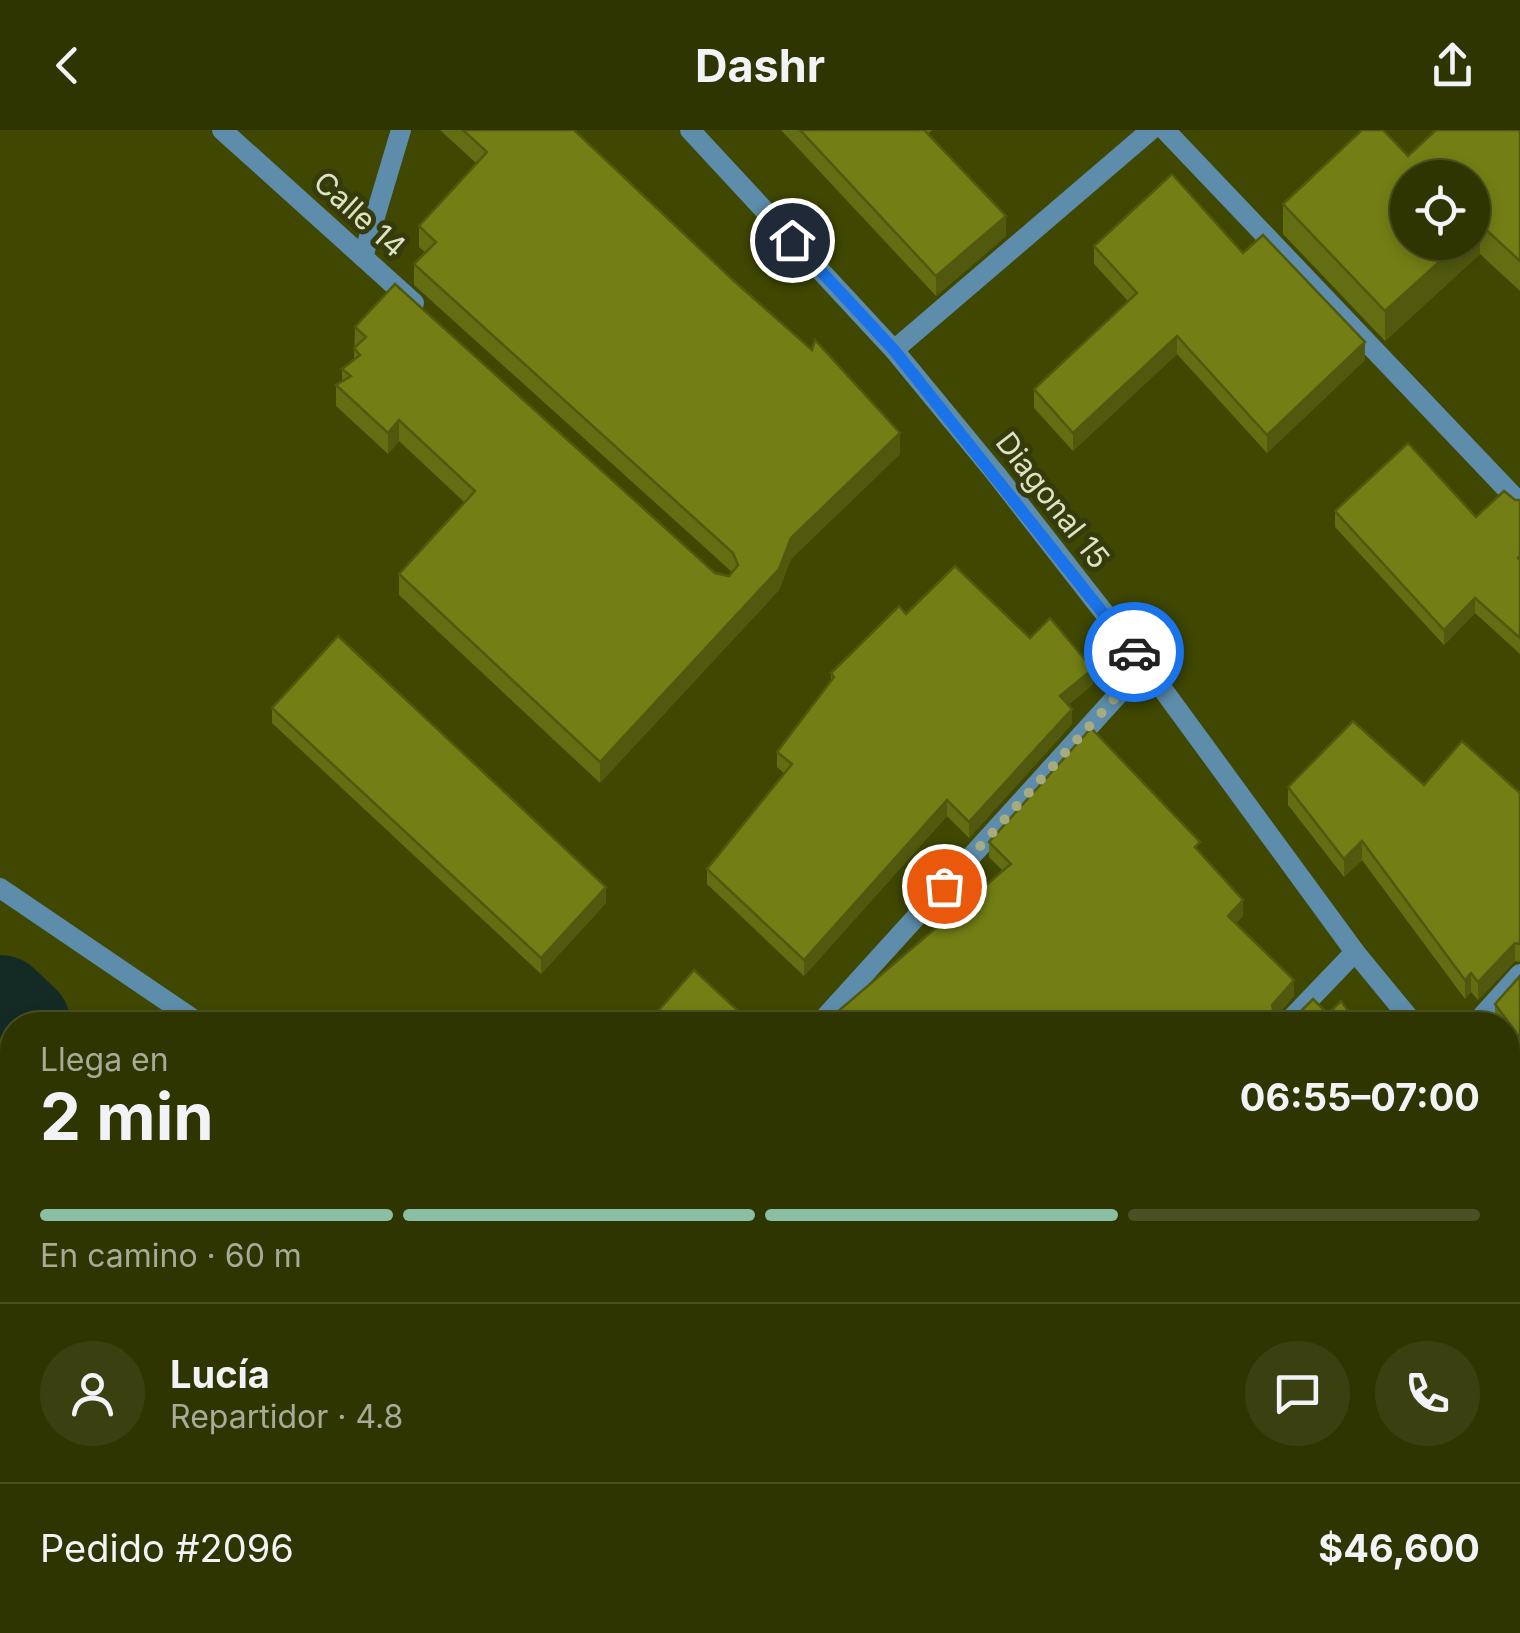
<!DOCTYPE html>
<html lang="es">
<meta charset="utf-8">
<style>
body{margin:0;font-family:Inter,sans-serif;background:#3b4010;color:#f1f3f6;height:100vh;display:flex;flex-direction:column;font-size:38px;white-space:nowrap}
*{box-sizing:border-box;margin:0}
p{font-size:32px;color:#a7ab99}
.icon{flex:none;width:55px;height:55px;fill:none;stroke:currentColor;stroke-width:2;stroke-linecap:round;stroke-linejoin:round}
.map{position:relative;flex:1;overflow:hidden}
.drawer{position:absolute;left:0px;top:882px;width:1520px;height:622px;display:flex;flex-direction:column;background:#2f3501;border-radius:40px 40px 0 0;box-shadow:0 5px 15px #0003,0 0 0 2px #4a5023}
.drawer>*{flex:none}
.controls{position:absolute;left:1390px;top:30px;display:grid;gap:20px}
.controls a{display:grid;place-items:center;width:100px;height:100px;border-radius:50%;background:#2f3501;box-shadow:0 5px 15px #0003,0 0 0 2px #4a5023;font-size:50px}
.pin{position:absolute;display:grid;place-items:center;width:85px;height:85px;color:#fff;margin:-42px;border:5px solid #fff;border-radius:50%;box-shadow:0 2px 10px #0007}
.courier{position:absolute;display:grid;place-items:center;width:100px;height:100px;margin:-50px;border:8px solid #1a73e8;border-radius:50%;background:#fff;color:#222;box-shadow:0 2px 12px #0007}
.overview em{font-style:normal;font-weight:700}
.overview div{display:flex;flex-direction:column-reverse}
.overview{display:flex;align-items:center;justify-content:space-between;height:170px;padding:0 40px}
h1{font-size:65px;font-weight:700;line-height:75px}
.bar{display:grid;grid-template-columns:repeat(4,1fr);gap:15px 10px;align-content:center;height:120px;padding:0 40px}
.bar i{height:12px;border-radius:8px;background:#4a5023}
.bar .on{background:#8abfa5}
.bar p{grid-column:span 4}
.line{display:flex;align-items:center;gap:25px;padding:0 40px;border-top:2px solid #4a5023}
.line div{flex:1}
.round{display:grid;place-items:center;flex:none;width:105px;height:105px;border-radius:52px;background:#3b4010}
header{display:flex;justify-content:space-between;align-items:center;height:130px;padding:0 40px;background:#2f3501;font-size:45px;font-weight:700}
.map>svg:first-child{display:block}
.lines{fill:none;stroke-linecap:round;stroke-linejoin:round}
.river{stroke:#142b25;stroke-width:100}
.street{stroke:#5d8dab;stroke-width:20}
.wall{fill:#636d11}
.shaded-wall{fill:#50590e}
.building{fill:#737f14;stroke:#50590e;stroke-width:2.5}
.done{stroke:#a6ac80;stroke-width:10;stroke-dasharray:0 18}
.route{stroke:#1a73e8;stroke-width:12}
.labels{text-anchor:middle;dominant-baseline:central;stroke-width:10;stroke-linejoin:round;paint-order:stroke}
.street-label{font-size:30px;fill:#dde3c4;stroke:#353b0a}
</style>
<header><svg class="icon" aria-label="back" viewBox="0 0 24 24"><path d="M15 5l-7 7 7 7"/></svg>Dashr<svg class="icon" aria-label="share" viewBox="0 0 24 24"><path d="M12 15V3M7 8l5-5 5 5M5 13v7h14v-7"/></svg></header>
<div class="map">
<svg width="1520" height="1503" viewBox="0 0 1520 1503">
<rect width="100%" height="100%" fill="#3f4701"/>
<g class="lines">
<!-- river -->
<g class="river">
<polyline points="0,875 21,895"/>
<polyline points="518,1492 524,1503"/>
</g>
<!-- street -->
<g class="street">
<polyline points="222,0 414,173"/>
<polyline points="690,0 894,220 996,344 1145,535 1355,822 1415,895"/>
<polyline points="1165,0 1520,373"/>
<polyline points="363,127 401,0"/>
<polyline points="894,220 1151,0"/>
<polyline points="0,758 202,895"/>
<polyline points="818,895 1145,535"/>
<polyline points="1285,895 1355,822"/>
<polyline points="1474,895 1520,844"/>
<polyline points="1508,1012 1520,1028"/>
</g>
</g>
<!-- wall -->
<g class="wall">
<polygon points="440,0 574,0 900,324 791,429 779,460 600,653 399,465 399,444 465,373 399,311 388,324 336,276 336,255 342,251 342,239 354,229 355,197 715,443 729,446 732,442 414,155 414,134 426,123 419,117 419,96 477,34"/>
<polygon points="781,0 932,0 928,4 1006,106 936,166"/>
<polygon points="1520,0 1520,161 1480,124 1385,211 1283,104 1283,74 1408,26"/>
<polygon points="1094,116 1243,123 1365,230 1267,323 1177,224 1073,321 1034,278 1034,259 1128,171 1094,134"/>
<polygon points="1515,370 1520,370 1520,524 1475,483 1444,515 1335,397 1335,381 1476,387"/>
<polygon points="906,484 1030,508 1093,554 1068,575 1072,594 969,708 947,686 804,846 707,754 707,739 784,643 777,637 777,622 831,550 831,543"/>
<polygon points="272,578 606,773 541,844 272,593"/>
<polygon points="1424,655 1520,663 1520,832 1515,831 1478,870 1471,862 1465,869 1362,730 1344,747 1288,675 1288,657"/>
<polygon points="989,712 1200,723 1243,786 1236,793 1294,866 1275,888 1290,892 1328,884 1358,895 822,895 1003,741 989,727"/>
<polygon points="1520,846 1520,926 1508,910 1508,895 1496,895 1495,893 1495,874"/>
<polygon points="1508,1115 1520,1131 1520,1384 1508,1368 1508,1289 1519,1280 1508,1266"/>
</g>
<!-- shaded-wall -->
<g class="shaded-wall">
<polygon points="1006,86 1006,106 936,166 936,146"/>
<polygon points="1480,94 1480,124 1385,211 1385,181 1461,112 1472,112 1472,102"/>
<polygon points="1177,206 1177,224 1073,321 1073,303"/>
<polygon points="1365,212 1365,230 1267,323 1267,305"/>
<polygon points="399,290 399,311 388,324 388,303"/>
<polygon points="900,303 900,324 791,429 779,460 600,653 600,632 791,408"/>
<polygon points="1475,468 1475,483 1444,515 1444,500"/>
<polygon points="1093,539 1093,554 1060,582 1060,566"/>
<polygon points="1072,579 1072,594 969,708 969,692"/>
<polygon points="947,670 947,686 804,846 804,830"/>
<polygon points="1362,711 1362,730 1344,747 1344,729"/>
<polygon points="606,757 606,773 541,844 541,828"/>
<polygon points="1243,770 1243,786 1228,802 1228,786"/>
<polygon points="1515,813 1515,831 1478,870 1478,852"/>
<polygon points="1471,843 1471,862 1465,869 1465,850"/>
<polygon points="1294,850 1294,866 1272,891 1272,875"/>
</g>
<!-- building -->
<g class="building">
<polygon points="463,0 574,0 734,151 812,220 815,210 900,303 791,408 779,439 600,632 399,444 475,361 399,290 388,303 336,255 351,246 342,239 360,225 354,218 366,207 355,197 395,154 715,443 729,446 738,435 733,423 414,134 436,112 419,96 487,22"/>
<polygon points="800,0 924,0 1006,86 936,146"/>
<polygon points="1362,0 1383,0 1408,26 1436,0 1520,0 1520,131 1480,94 1472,102 1472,48 1408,48 1408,112 1461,112 1385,181 1283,74"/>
<polygon points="1172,44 1243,123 1263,105 1365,212 1267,305 1177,206 1073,303 1034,259 1137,163 1094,116"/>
<polygon points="1408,313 1476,387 1504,361 1515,370 1520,370 1520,426 1518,428 1520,430 1520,508 1475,468 1444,500 1335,381"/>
<polygon points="955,436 1030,508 1050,488 1093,539 1060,566 1072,579 969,692 947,670 804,830 707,739 792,634 777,622 834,547 831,543 899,476 906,484"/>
<polygon points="338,506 606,757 541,828 272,578"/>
<polygon points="1353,591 1424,655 1462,611 1520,663 1520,814 1515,813 1478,852 1471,843 1465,850 1362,711 1344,729 1288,657"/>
<polygon points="1091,598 1200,712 1195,717 1243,770 1228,786 1294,850 1272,875 1275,888 1290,892 1313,869 1328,884 1341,871 1358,895 822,895 1011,734 989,712"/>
<polygon points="694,840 749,891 746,895 646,895"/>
<polygon points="1520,846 1520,908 1495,874"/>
<polygon points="1508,1115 1520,1131 1520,1266 1508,1250"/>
<polygon points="1520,1279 1520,1368 1508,1352 1508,1289"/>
</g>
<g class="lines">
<!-- done -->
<polyline class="done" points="944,756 1145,535 1134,522"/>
<!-- route -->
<polyline class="route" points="792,110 894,220 1134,522"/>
</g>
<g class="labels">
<!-- street labels -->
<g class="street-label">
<text transform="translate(360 84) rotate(42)">Calle 14</text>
<text transform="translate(1053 370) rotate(52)">Diagonal 15</text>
</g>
</g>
</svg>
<div class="controls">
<a><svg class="icon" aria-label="locate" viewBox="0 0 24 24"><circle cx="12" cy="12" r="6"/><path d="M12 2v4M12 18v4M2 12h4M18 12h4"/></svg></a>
</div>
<div class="pin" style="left:944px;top:756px;background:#ea580c"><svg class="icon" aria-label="bag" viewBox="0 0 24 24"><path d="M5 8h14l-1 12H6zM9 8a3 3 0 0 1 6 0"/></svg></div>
<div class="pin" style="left:792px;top:110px;background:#1f2937"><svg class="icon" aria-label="home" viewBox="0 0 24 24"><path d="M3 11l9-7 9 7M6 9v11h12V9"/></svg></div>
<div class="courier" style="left:1134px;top:522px"><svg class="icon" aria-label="car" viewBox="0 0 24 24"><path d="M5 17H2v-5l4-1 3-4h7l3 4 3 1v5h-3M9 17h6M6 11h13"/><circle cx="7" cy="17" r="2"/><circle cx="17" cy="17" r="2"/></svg></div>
<section class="drawer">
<div class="overview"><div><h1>2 min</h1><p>Llega en</p></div><em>06:55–07:00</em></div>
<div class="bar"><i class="on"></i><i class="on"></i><i class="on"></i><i></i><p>En camino · 60 m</p></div>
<div class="line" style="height:180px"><a class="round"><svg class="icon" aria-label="person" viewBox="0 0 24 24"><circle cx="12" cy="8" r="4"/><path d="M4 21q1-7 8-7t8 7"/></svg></a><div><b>Lucía</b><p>Repartidor · 4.8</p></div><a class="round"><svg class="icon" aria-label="chat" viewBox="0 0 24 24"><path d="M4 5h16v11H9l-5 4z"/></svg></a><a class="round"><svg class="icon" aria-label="phone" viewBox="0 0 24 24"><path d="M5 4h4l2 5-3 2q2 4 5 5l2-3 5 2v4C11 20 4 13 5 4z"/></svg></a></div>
<div class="line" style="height:130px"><div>Pedido #2096</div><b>$46,600</b></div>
</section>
</div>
